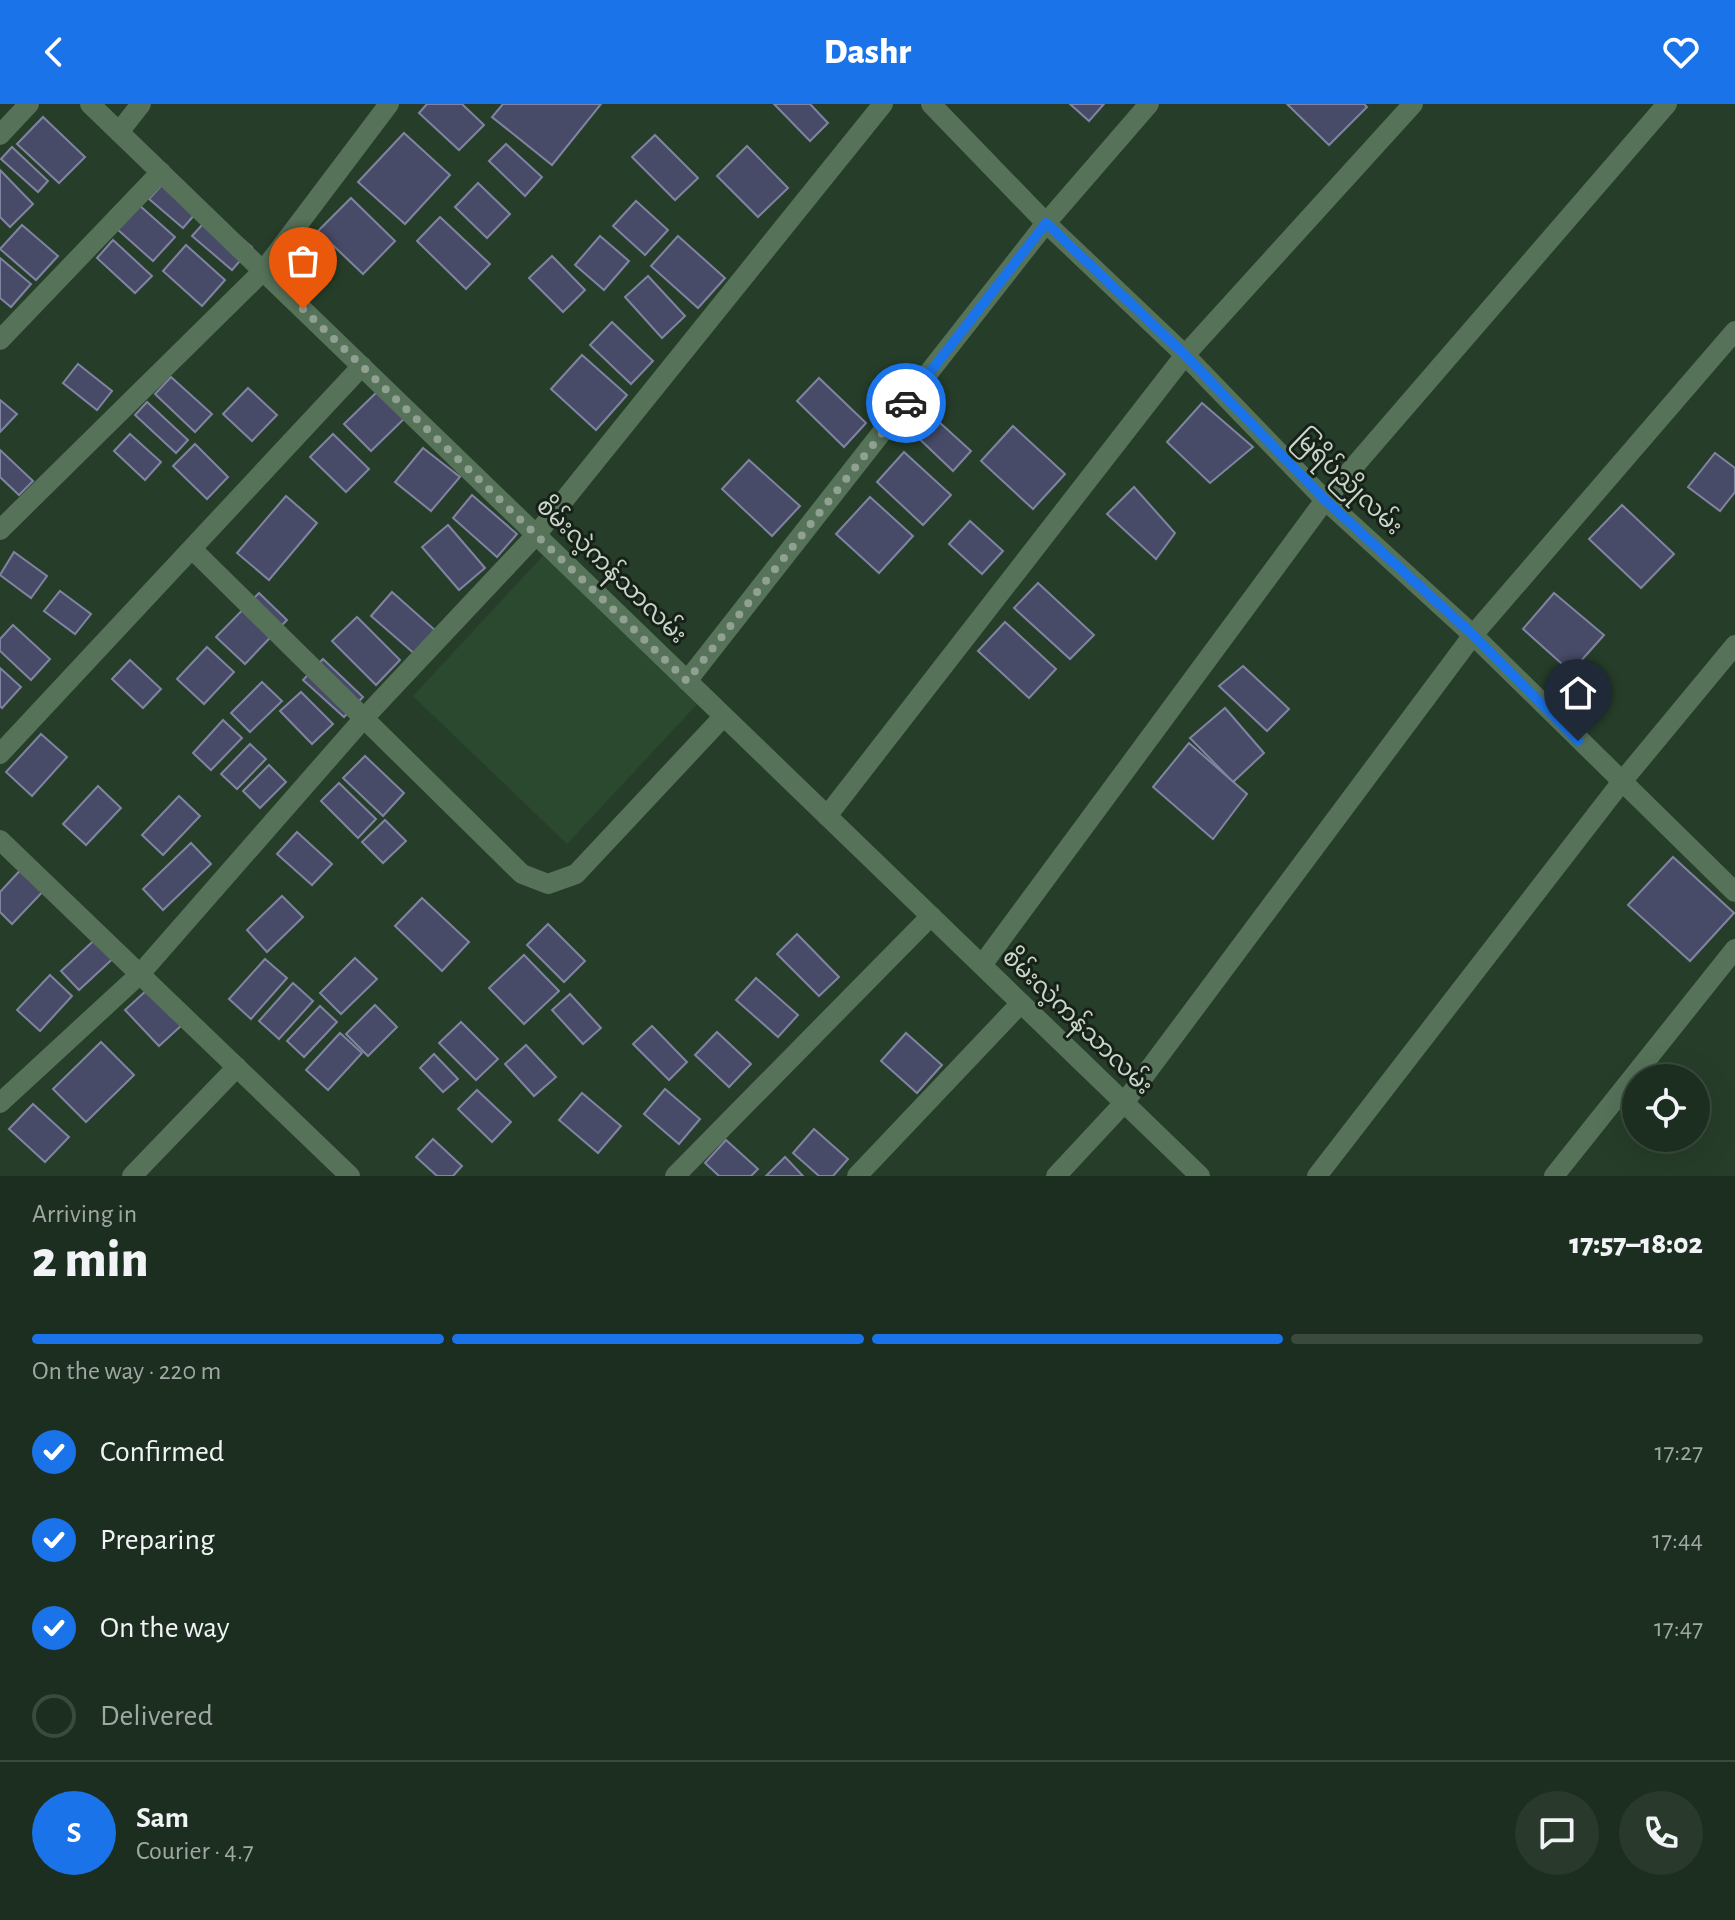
<!DOCTYPE html>
<meta charset="utf-8">
<style>
body{margin:0;font-family:"Alegreya Sans","Noto Sans Myanmar",sans-serif;background:#293a2c;color:#f1f3f6;height:100vh;display:flex;flex-direction:column;font-size:30px;white-space:nowrap}
*{box-sizing:border-box;margin:0}
p{font-size:26px;color:#a0a8a4}
.icon{flex:none;width:44px;height:44px;fill:none;stroke:currentColor;stroke-width:2;stroke-linecap:round;stroke-linejoin:round}
.map{position:relative;height:1072px;overflow:hidden}
.panel{display:flex;flex-direction:column;background:#1c2e1f;flex:1}
.panel>*{flex:none}
.fabs{position:absolute;left:1622px;top:960px;display:grid;gap:16px}
.fabs a{display:grid;place-items:center;width:88px;height:88px;border-radius:50%;background:#1c2e1f;box-shadow:0 8px 32px #0002,0 0 0 2px #3a4a3d;font-size:40px}
.pin{position:absolute;display:grid;place-items:center;width:68px;height:68px;color:#fff;margin:-82px -34px;border-radius:50% 50% 50% 0;rotate:-45deg;box-shadow:0 0 8px #0007}
.pin .icon{rotate:45deg}
.courier{position:absolute;display:grid;place-items:center;width:80px;height:80px;margin:-40px;border:6px solid #1a73e8;border-radius:50%;background:#fff;color:#222;box-shadow:0 2px 10px #0007}
.head em{font-style:normal;font-weight:800}
.head div{display:flex;flex-direction:column-reverse}
.head{display:flex;align-items:center;justify-content:space-between;height:136px;padding:0 32px}
h1{font-size:52px;font-weight:800;line-height:60px}
.bar{display:grid;grid-template-columns:repeat(4,1fr);gap:12px 8px;align-content:center;height:96px;padding:0 32px}
.bar i{height:10px;border-radius:6px;background:#3a4a3d}
.bar .on{background:#1a73e8}
.bar p{grid-column:span 4}
.line{display:flex;align-items:center;gap:20px;padding:0 32px;border-top:2px solid #3a4a3d}
.line div{flex:1}
.round{display:grid;place-items:center;flex:none;width:84px;height:84px;border-radius:42px;background:#293a2c}
ol{padding:0 32px;list-style:none}
li{display:flex;align-items:center;gap:24px;height:88px}
li p{margin-inline-start:auto}
li .icon{padding:8px;border-radius:50%;background:#1a73e8;color:#fff;stroke-width:4}
li:last-child{color:#a0a8a4}
li i{width:44px;height:44px;border:4px solid #3a4a3d;border-radius:50%}
header{display:flex;justify-content:space-between;align-items:center;height:104px;padding:0 32px;background:#1a73e8;color:#fff;font-size:36px;font-weight:800}
.map>svg:first-child{display:block}
.built{fill:#2b492f}
.building{fill:#474b67;stroke:#8084a3;stroke-width:2}
.lines{fill:none;stroke-linecap:round;stroke-linejoin:round}
.minor{stroke:#567259;stroke-width:20}
.done{stroke:#90a192;stroke-width:8;stroke-dasharray:0 14.4}
.route{stroke:#1a73e8;stroke-width:10}
.labels{text-anchor:middle;dominant-baseline:central;stroke-width:6;stroke-linejoin:round;paint-order:stroke}
.street-label{font-size:24px;fill:#c9d7ca;stroke:#172118}
</style>
<header><svg class="icon" aria-label="back" viewBox="0 0 24 24"><path d="M15 5l-7 7 7 7"/></svg>Dashr<svg class="icon" aria-label="heart" viewBox="0 0 24 24"><path d="M12 20l-8-8c-3-5 5-10 8-4 3-6 11-1 8 4z"/></svg></header>
<div class="map">
<svg width="1735" height="1072" viewBox="0 0 1735 1072">
<rect width="100%" height="100%" fill="#263e29"/>
<!-- built -->
<polygon class="built" points="553,441 701,596 567,740 413,592"/>
<!-- building -->
<g class="building">
<polygon points="427,0 462,0 484,21 459,46 419,9"/>
<polygon points="503,0 601,0 552,61 492,13"/>
<polygon points="774,0 810,0 828,19 810,37"/>
<polygon points="1070,0 1104,0 1089,17"/>
<polygon points="1287,0 1364,0 1367,3 1329,41"/>
<polygon points="43,13 85,53 59,79 17,40"/>
<polygon points="404,29 450,71 405,120 358,78"/>
<polygon points="655,31 698,74 675,96 632,53"/>
<polygon points="506,40 542,73 525,92 489,57"/>
<polygon points="747,42 788,84 758,113 717,72"/>
<polygon points="12,43 48,77 38,88 1,55"/>
<polygon points="0,66 33,100 10,123 0,113"/>
<polygon points="168,74 202,102 183,124 149,95"/>
<polygon points="478,79 510,110 487,134 455,103"/>
<polygon points="351,94 395,137 363,170 318,127"/>
<polygon points="636,97 668,126 645,151 613,122"/>
<polygon points="139,101 175,133 153,157 117,125"/>
<polygon points="212,110 252,143 232,166 192,132"/>
<polygon points="440,113 490,160 466,185 417,137"/>
<polygon points="22,121 58,152 36,176 0,145"/>
<polygon points="600,132 629,157 604,186 575,161"/>
<polygon points="678,132 725,174 698,204 651,162"/>
<polygon points="113,136 152,172 135,189 97,154"/>
<polygon points="186,141 225,176 202,202 163,167"/>
<polygon points="552,152 585,186 563,208 529,174"/>
<polygon points="0,154 31,180 11,203 0,194"/>
<polygon points="648,172 685,212 662,234 625,193"/>
<polygon points="612,218 653,257 631,280 590,241"/>
<polygon points="582,251 627,291 596,326 551,285"/>
<polygon points="78,260 112,287 97,306 63,279"/>
<polygon points="171,273 212,310 195,328 155,290"/>
<polygon points="819,274 866,319 844,343 797,297"/>
<polygon points="383,282 410,309 371,347 344,320"/>
<polygon points="248,284 277,311 252,337 223,310"/>
<polygon points="0,296 17,310 0,328"/>
<polygon points="147,298 188,336 176,349 135,311"/>
<polygon points="1202,299 1253,343 1210,379 1167,338"/>
<polygon points="927,307 971,347 953,367 910,326"/>
<polygon points="1013,322 1065,370 1033,405 981,357"/>
<polygon points="130,330 161,358 145,376 114,347"/>
<polygon points="333,330 369,365 346,388 310,353"/>
<polygon points="195,340 228,373 207,395 173,362"/>
<polygon points="423,344 460,373 431,407 395,378"/>
<polygon points="0,346 33,377 19,391 0,373"/>
<polygon points="904,348 951,391 923,421 877,378"/>
<polygon points="1715,349 1735,364 1735,388 1720,407 1688,383"/>
<polygon points="749,356 800,402 772,432 722,385"/>
<polygon points="1134,383 1175,429 1156,455 1107,410"/>
<polygon points="472,391 517,430 497,453 453,414"/>
<polygon points="286,392 317,419 269,476 237,449"/>
<polygon points="870,393 913,432 879,469 836,430"/>
<polygon points="1622,401 1674,450 1641,484 1589,435"/>
<polygon points="970,417 1003,447 982,470 949,440"/>
<polygon points="448,421 485,464 459,486 422,443"/>
<polygon points="14,448 47,472 31,494 0,471"/>
<polygon points="1038,479 1094,531 1070,555 1014,504"/>
<polygon points="60,487 91,510 75,530 44,507"/>
<polygon points="392,488 436,527 416,551 371,512"/>
<polygon points="259,489 287,516 245,560 216,533"/>
<polygon points="1554,489 1604,531 1571,568 1523,525"/>
<polygon points="357,513 400,556 376,581 332,537"/>
<polygon points="1005,518 1056,565 1029,594 978,547"/>
<polygon points="13,521 50,555 31,576 0,547 0,535"/>
<polygon points="207,543 234,568 204,600 177,575"/>
<polygon points="323,555 363,593 344,613 303,576"/>
<polygon points="130,556 161,585 143,604 112,575"/>
<polygon points="1243,562 1289,605 1267,627 1219,582"/>
<polygon points="0,564 21,583 2,604 0,602"/>
<polygon points="262,578 282,597 250,628 231,609"/>
<polygon points="301,588 333,620 312,640 280,607"/>
<polygon points="1225,604 1264,649 1233,678 1190,634"/>
<polygon points="223,616 242,634 211,666 193,649"/>
<polygon points="41,630 67,653 32,692 6,668"/>
<polygon points="1189,639 1247,690 1213,735 1153,683"/>
<polygon points="250,640 266,655 237,685 221,670"/>
<polygon points="365,652 404,689 383,712 343,674"/>
<polygon points="269,661 286,678 260,704 243,687"/>
<polygon points="339,679 376,715 358,734 321,697"/>
<polygon points="98,682 121,704 86,741 63,720"/>
<polygon points="179,692 200,712 163,751 142,731"/>
<polygon points="385,716 406,737 383,759 362,738"/>
<polygon points="297,728 332,760 312,781 277,750"/>
<polygon points="191,739 211,760 163,806 143,785"/>
<polygon points="1673,753 1734,809 1690,857 1628,801"/>
<polygon points="26,760 49,781 12,820 0,808 0,788"/>
<polygon points="282,792 303,813 267,848 247,826"/>
<polygon points="422,794 469,838 442,867 395,822"/>
<polygon points="548,820 585,857 564,878 527,841"/>
<polygon points="102,829 120,848 79,886 61,867"/>
<polygon points="797,830 839,873 819,892 777,850"/>
<polygon points="524,851 559,887 524,920 489,884"/>
<polygon points="355,854 377,875 341,910 320,889"/>
<polygon points="265,855 287,874 251,915 229,895"/>
<polygon points="50,871 72,892 40,927 17,906"/>
<polygon points="756,874 798,911 778,933 736,896"/>
<polygon points="293,879 313,897 279,935 259,917"/>
<polygon points="148,885 182,921 159,942 125,906"/>
<polygon points="570,890 601,924 583,940 552,906"/>
<polygon points="375,901 397,923 368,952 346,930"/>
<polygon points="320,902 337,918 304,953 287,937"/>
<polygon points="461,918 498,955 476,976 439,939"/>
<polygon points="652,922 687,958 669,976 633,940"/>
<polygon points="717,928 751,960 729,983 695,951"/>
<polygon points="340,929 362,949 328,986 306,966"/>
<polygon points="906,929 942,961 917,989 881,957"/>
<polygon points="101,938 134,971 86,1018 53,985"/>
<polygon points="526,941 556,973 534,992 505,960"/>
<polygon points="434,950 458,975 443,988 420,964"/>
<polygon points="665,985 700,1015 679,1040 644,1010"/>
<polygon points="477,986 511,1018 492,1038 458,1005"/>
<polygon points="582,989 621,1022 598,1049 559,1016"/>
<polygon points="33,1000 69,1033 45,1058 9,1025"/>
<polygon points="814,1025 848,1055 833,1072 819,1072 793,1049"/>
<polygon points="433,1035 462,1062 453,1072 437,1072 416,1053"/>
<polygon points="726,1036 758,1065 751,1072 719,1072 705,1059"/>
<polygon points="785,1053 803,1072 766,1072"/>
</g>
<g class="lines">
<!-- minor -->
<g class="minor">
<polyline points="90,0 1200,1072"/>
<polyline points="931,0 1046,119 1185,251 1325,396 1473,531 1735,788"/>
<polyline points="119,28 141,0"/>
<polyline points="0,31 29,0"/>
<polyline points="0,236 161,68"/>
<polyline points="0,426 263,167 389,0"/>
<polyline points="192,445 522,770 548,780 576,770 723,613"/>
<polyline points="687,577 1046,119 1149,0"/>
<polyline points="0,650 362,262"/>
<polyline points="827,712 1185,251 1413,0"/>
<polyline points="0,736 350,1072"/>
<polyline points="982,861 1325,396 1667,0"/>
<polyline points="0,999 140,870 364,614 536,431 883,0"/>
<polyline points="132,1072 237,963"/>
<polyline points="675,1072 931,812"/>
<polyline points="857,1072 1021,899"/>
<polyline points="1056,1072 1124,999 1473,531 1735,227"/>
<polyline points="1317,1072 1620,680 1735,541"/>
<polyline points="1554,1072 1735,845"/>
</g>
</g>
<g class="lines">
<!-- done -->
<polyline class="done" points="303,205 687,577 906,299"/>
<!-- route -->
<polyline class="route" points="906,299 1046,119 1185,251 1325,396 1473,531 1578,637"/>
</g>
<g class="labels">
<!-- street labels -->
<g class="street-label">
<text transform="translate(1348 379) rotate(44)">မြရိပ်ညိုလမ်း</text>
<text transform="translate(611 467) rotate(44)">စိမ်းလဲ့ကန်သာလမ်း</text>
<text transform="translate(1077 918) rotate(44)">စိမ်းလဲ့ကန်သာလမ်း</text>
</g>
</g>
</svg>
<div class="fabs">
<a><svg class="icon" aria-label="locate" viewBox="0 0 24 24"><circle cx="12" cy="12" r="6"/><path d="M12 2v4M12 18v4M2 12h4M18 12h4"/></svg></a>
</div>
<div class="pin" style="left:303px;top:205px;background:#ea580c"><svg class="icon" aria-label="bag" viewBox="0 0 24 24"><path d="M5 8h14l-1 12H6zM9 8a3 3 0 0 1 6 0"/></svg></div>
<div class="pin" style="left:1578px;top:637px;background:#1f2937"><svg class="icon" aria-label="home" viewBox="0 0 24 24"><path d="M3 11l9-7 9 7M6 9v11h12V9"/></svg></div>
<div class="courier" style="left:906px;top:299px"><svg class="icon" aria-label="car" viewBox="0 0 24 24"><path d="M5 17H2v-5l4-1 3-4h7l3 4 3 1v5h-3M9 17h6M6 11h13"/><circle cx="7" cy="17" r="2"/><circle cx="17" cy="17" r="2"/></svg></div>
</div>
<section class="panel">
<div class="head"><div><h1>2 min</h1><p>Arriving in</p></div><em>17:57–18:02</em></div>
<div class="bar"><i class="on"></i><i class="on"></i><i class="on"></i><i></i><p>On the way · 220 m</p></div>
<ol>
<li><svg class="icon" aria-label="check" viewBox="0 0 24 24"><path d="M5 12l5 5 9-10"/></svg>Confirmed<p>17:27</p></li>
<li><svg class="icon" aria-label="check" viewBox="0 0 24 24"><path d="M5 12l5 5 9-10"/></svg>Preparing<p>17:44</p></li>
<li><svg class="icon" aria-label="check" viewBox="0 0 24 24"><path d="M5 12l5 5 9-10"/></svg>On the way<p>17:47</p></li>
<li><i></i>Delivered</li>
</ol>
<div class="line" style="height:144px"><b class="round" style="background:#1a73e8;color:#fff">S</b><div><b>Sam</b><p>Courier · 4.7</p></div><a class="round"><svg class="icon" aria-label="chat" viewBox="0 0 24 24"><path d="M4 5h16v11H9l-5 4z"/></svg></a><a class="round"><svg class="icon" aria-label="phone" viewBox="0 0 24 24"><path d="M5 4h4l2 5-3 2q2 4 5 5l2-3 5 2v4C11 20 4 13 5 4z"/></svg></a></div>
</section>
